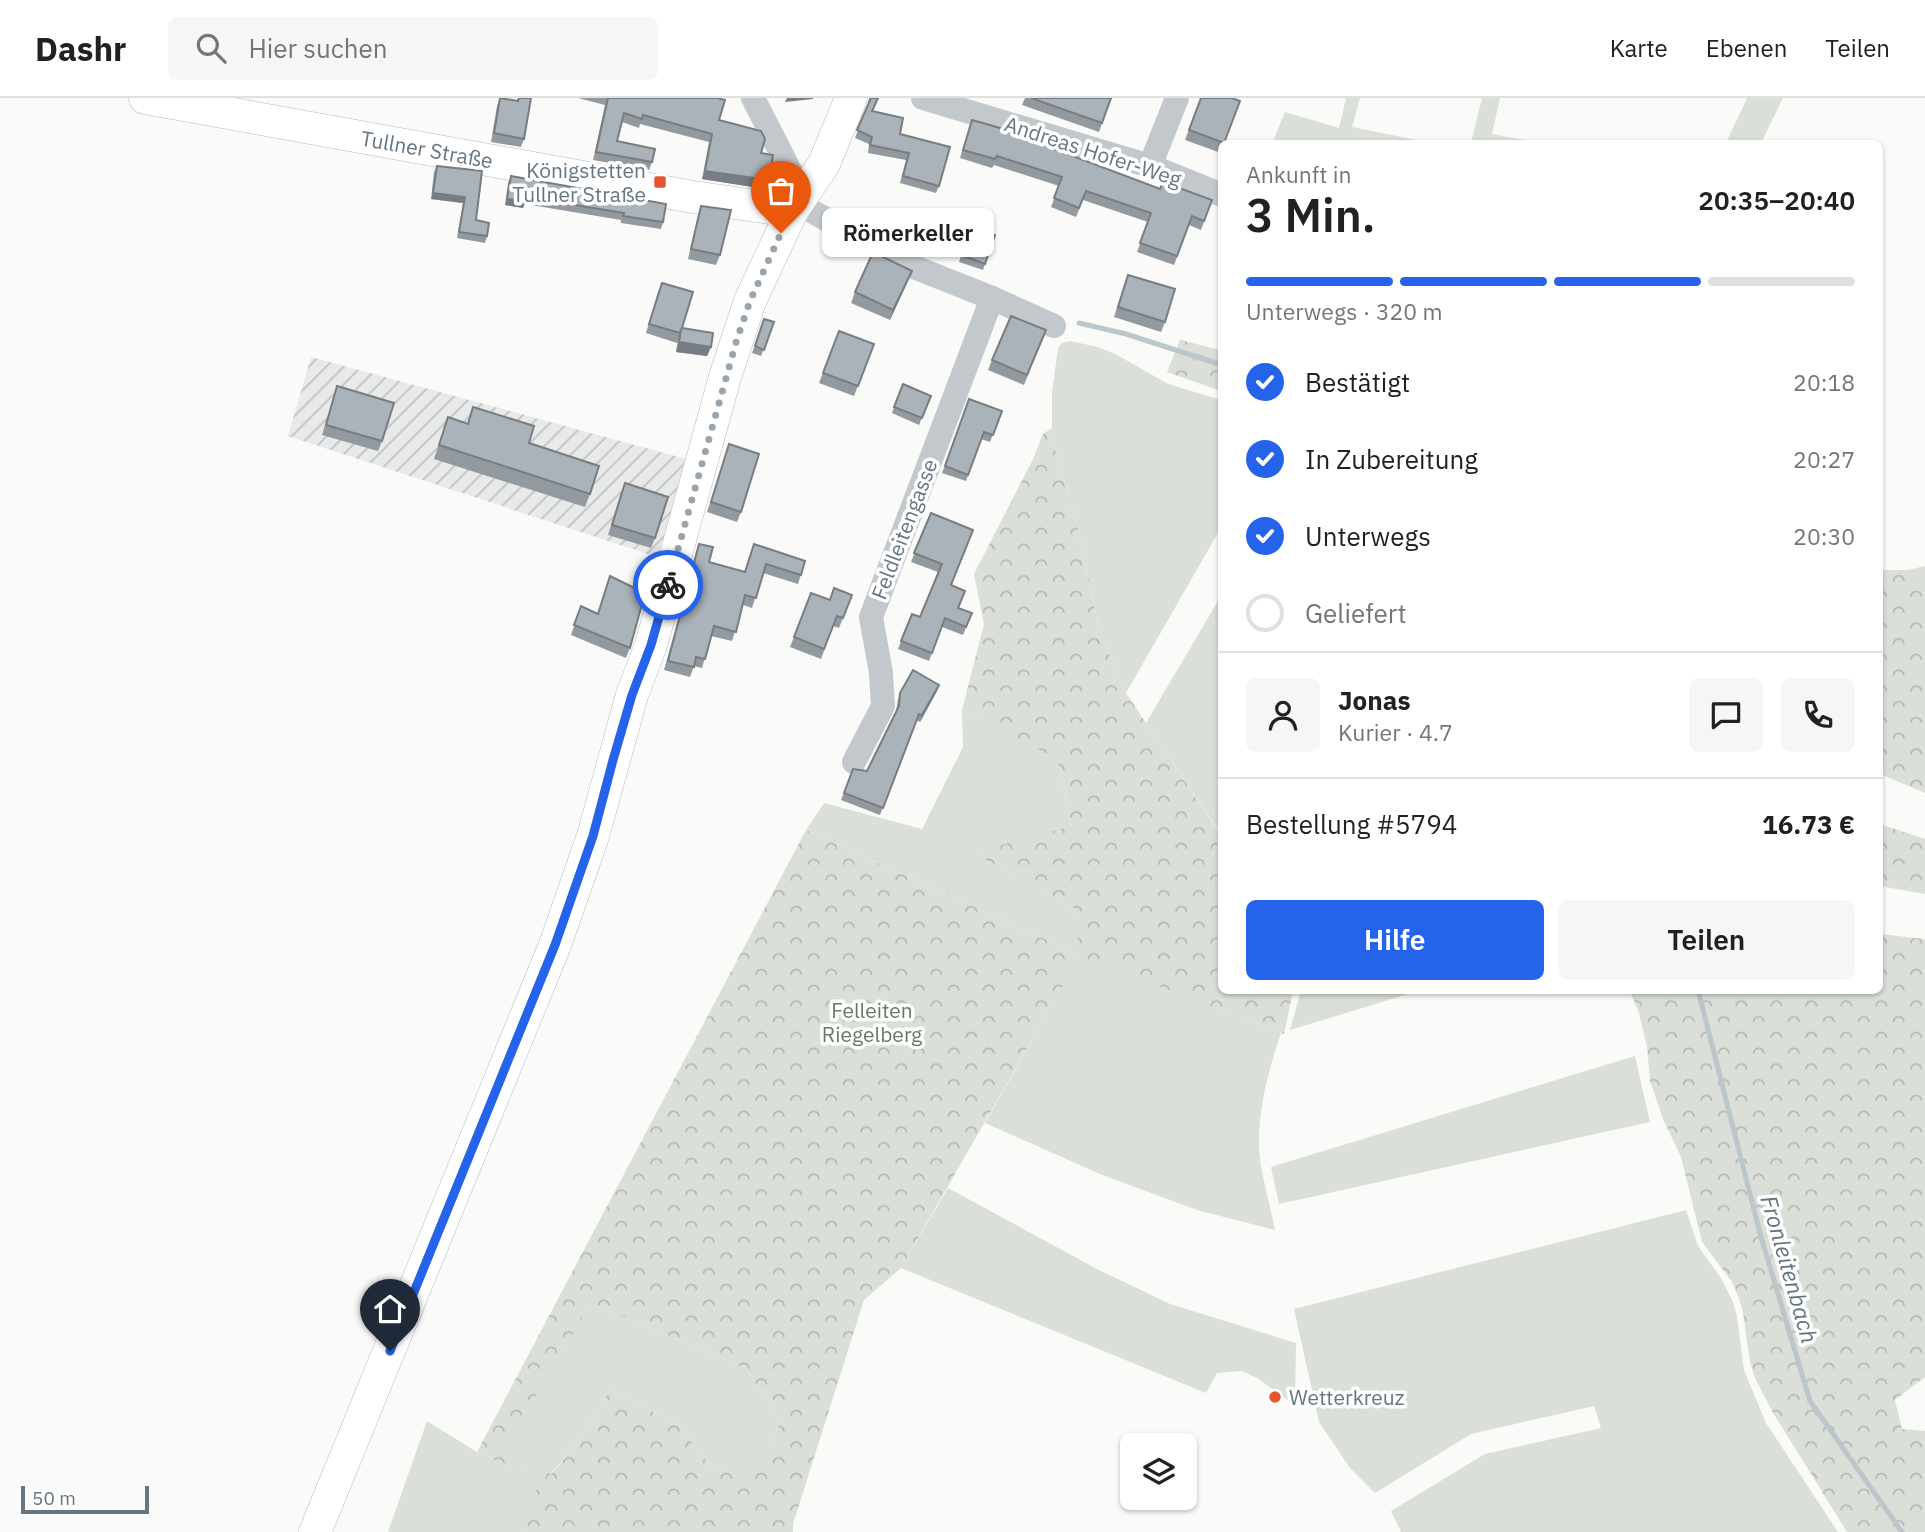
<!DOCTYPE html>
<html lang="de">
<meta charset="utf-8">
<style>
body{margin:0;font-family:"IBM Plex Sans",sans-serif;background:#f6f6f6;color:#202124;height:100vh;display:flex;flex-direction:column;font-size:26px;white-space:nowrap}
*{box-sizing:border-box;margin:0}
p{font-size:23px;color:#757577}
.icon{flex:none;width:38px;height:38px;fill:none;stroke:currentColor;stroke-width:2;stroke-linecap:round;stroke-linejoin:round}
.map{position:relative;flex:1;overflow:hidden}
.side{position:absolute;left:1218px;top:42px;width:665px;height:854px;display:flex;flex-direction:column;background:#fff;border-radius:10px;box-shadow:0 2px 5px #0004}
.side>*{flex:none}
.buttons{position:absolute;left:1120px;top:1335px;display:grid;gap:14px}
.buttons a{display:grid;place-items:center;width:77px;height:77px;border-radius:10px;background:#fff;box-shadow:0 2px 5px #0004;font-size:35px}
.scale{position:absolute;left:21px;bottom:18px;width:128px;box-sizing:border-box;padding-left:7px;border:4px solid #657683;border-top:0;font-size:19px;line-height:24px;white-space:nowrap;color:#657683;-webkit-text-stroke:5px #fff;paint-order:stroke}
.pin{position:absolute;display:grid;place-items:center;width:60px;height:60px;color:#fff;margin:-72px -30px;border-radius:50% 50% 50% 0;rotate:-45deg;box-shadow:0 0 7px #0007}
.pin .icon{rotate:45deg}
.courier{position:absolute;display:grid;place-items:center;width:70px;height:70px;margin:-35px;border:5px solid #2563eb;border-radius:50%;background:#fff;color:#222;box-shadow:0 2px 9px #0007}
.bubble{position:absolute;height:49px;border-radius:10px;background:#fff;box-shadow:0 2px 5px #0004;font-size:23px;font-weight:600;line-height:49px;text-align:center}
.head em{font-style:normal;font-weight:600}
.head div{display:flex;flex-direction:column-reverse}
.head{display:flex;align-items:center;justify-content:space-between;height:119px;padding:0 28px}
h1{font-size:46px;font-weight:600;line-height:52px}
.bar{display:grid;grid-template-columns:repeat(4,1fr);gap:10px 7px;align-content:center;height:84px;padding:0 28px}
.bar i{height:9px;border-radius:5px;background:#e0e0e0}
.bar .selected{background:#2563eb}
.bar p{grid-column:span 4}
.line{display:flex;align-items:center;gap:18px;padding:0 28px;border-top:2px solid #e0e0e0}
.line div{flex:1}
.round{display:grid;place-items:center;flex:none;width:74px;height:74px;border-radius:10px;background:#f6f6f6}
ol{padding:0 28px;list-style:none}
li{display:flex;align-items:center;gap:21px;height:77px}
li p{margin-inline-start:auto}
li .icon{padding:7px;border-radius:50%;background:#2563eb;color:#fff;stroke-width:4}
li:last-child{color:#757577}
li i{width:38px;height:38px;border:4px solid #e0e0e0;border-radius:50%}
.primary-button{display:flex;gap:14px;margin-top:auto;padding:14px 28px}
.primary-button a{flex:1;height:80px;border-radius:10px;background:#2563eb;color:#fff;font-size:28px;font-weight:600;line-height:80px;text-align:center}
.primary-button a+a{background:#f6f6f6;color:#202124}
header{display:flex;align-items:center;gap:42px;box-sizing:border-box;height:98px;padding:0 35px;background:#fff;border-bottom:2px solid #e0e0e0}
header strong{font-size:33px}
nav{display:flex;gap:38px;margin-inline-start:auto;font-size:24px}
.search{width:490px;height:63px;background:#f6f6f6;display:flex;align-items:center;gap:18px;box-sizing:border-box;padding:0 24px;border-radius:10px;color:#757577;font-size:26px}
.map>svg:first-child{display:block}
.industrial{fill:url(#industrial-furrows)}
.grass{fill:#dadfd7}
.forest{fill:url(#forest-crowns);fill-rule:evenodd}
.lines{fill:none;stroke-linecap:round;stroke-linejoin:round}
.stream{stroke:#bbc7cb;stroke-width:5}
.major-casing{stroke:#b5babe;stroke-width:33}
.minor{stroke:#c3c8cc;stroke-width:24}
.major{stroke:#fff;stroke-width:32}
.wall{fill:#929a9f}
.shaded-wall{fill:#777d82}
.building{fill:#aab3b9;stroke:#777d82;stroke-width:2}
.done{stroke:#99a4ac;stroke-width:7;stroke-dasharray:0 12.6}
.route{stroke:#2563eb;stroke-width:9}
.poi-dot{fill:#e4572e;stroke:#fff;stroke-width:2.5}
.labels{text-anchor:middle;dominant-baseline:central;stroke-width:7;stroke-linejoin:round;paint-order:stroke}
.street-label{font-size:21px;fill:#657683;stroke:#fff}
.poi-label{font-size:21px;fill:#657683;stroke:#fff;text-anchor:end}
.park-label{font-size:21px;fill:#687a64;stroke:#fff}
.water-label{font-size:23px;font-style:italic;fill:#60757c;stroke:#fff}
</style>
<header>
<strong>Dashr</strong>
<div class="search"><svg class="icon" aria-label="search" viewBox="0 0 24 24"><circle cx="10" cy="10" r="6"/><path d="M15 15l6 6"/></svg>Hier suchen</div>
<nav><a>Karte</a><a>Ebenen</a><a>Teilen</a></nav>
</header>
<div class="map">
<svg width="1925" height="1434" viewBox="0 0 1925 1434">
<defs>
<pattern id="industrial-furrows" width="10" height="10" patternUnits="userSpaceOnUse" patternTransform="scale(1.75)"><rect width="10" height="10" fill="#e8e9e9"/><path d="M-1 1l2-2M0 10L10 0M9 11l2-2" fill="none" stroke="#c0c1c2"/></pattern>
<pattern id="forest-crowns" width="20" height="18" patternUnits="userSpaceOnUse" patternTransform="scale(1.75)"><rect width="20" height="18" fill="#dadfd7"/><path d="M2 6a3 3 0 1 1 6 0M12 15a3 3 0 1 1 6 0" fill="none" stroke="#b4b9b4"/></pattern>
</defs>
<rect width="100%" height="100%" fill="#fafaf8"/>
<!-- industrial -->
<polygon class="industrial" points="311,259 690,362 657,459 288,338"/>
<!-- grass -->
<g class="grass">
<polygon points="1346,0 1360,0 1352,29 1431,45 1272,45 1285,14 1339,30"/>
<polygon points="1482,0 1500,0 1492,36 1541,45 1471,45"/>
<polygon points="1747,0 1783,0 1761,45 1726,45"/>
<polygon points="1070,243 1098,249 1117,257 1168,286 1221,302 1221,434 1219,433 1126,595 1099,531 1076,422 1055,351 1052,330 1052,295 1058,250 1062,245"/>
<polygon points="1221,498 1222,731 1219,733 1146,625"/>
<path d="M 962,612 L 1057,660 L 1071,729 L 974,755 L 1074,810 L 1081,857 L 1281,935 C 1267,977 1254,1024 1261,1068 C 1265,1090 1271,1111 1275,1132 L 1197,1112 L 1100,1076 L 985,1025 L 1080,857 L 806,732 L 824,705 L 922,731 L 963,649 Z"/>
<polygon points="1301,893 1301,892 1418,893 1290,932"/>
<polygon points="1635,958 1650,1024 1279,1106 1271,1069"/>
<polygon points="948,1090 1097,1171 1170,1206 1296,1245 1295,1307 1257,1280 1242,1273 1217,1275 1206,1295 901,1170"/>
<polygon points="1686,1112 1698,1148 1721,1180 1733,1204 1737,1219 1744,1272 1766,1325 1838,1434 1401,1434 1391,1413 1485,1356 1601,1330 1594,1308 1471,1336 1375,1395 1350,1370 1319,1324 1294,1211"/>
<polygon points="591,1205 745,1270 781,1323 755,1374 712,1371 679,1327 610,1292 578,1346 550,1376 499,1358"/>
<polygon points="427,1323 477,1354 541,1381 523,1434 388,1434"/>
</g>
<!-- forest -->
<g class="forest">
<polygon points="1180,242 1221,252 1221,293 1167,274"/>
<path d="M 1052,330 L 1055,351 L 1076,422 L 1099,531 L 1126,595 L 1221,737 L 1222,892 L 1293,893 L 1284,936 L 1080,858 L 901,1170 L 864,1202 L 793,1426 L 793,1434 L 523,1434 L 540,1381 L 477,1354 L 806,732 L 1080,857 L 1074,810 L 973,755 L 1071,728 L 1057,661 L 962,612 L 984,526 L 974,476 L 1033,361 L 1043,336 ZM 591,1205 L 745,1270 L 781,1323 L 755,1373 L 712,1371 L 679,1327 L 610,1292 L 578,1346 L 551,1376 L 500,1358 Z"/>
<polygon points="1925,468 1925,695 1880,676 1880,472 1908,472"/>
<polygon points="1880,726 1925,741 1925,796 1880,788"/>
<polygon points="1880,836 1925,841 1925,1279 1895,1302 1902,1331 1925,1333 1925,1434 1847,1434 1772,1313 1755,1280 1750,1264 1743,1215 1739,1200 1732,1184 1702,1144 1681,1059 1663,1021 1650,983 1647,949 1639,915 1630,893 1880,892"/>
</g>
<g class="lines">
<!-- stream -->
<g class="stream">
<polyline points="1079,225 1126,236 1222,267"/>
<polyline points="1698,892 1761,1139 1810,1303 1902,1434"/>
</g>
<!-- major casing -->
<g class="major-casing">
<g id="major">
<polyline points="145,0 693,99 792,113"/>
<polyline points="315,1434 555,847 593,738 632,597 651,547 725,279 750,203 792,113 824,66 851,0"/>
</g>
</g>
<!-- minor -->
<g class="minor">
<polyline points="753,0 802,96"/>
<polyline points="923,0 1150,68 1222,97"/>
<polyline points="1150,68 1177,0"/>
<polyline points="797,105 909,167 992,200 1054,228"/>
<polyline points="854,664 883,608 881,575 871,519 992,200"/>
</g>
<!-- major -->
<use href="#major" class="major"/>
</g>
<!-- wall -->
<g class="wall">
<polygon points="500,0 517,3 518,0 531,0 524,41 521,49 491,44 497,8"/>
<polygon points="578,0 717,0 719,22 761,55 766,91 702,81 709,44 640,26 639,30 622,24 617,43 652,64 649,72 593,62 605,7"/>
<polygon points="869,0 878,0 873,14 900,36 939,88 936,95 900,85 906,62 868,55 869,46 855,40 868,6"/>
<polygon points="1025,0 1111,0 1099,34 1022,7"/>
<polygon points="1201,0 1224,46 1222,46 1221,55 1185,42"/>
<polygon points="969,30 1054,51 1160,91 1212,102 1201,132 1189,127 1174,167 1137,154 1148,124 1083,102 1076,119 1051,109 1059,88 994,67 992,70 960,60"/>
<polygon points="437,68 482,73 476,122 487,138 485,145 457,140 463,105 431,101 434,74"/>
<polygon points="511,78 663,124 661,131 621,125 621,122 525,106 523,110 505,107 508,85"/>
<polygon points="701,108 720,157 716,167 688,161 698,118"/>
<polygon points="971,128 995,137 983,172 959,164"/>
<polygon points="912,173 890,222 851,205 855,194"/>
<polygon points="1124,187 1165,224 1161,234 1114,219"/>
<polygon points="658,194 682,230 711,249 707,258 676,254 678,241 677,245 646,235"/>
<polygon points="764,221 774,224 761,258 752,255"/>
<polygon points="839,233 874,246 854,298 819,285"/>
<polygon points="1042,242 1024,287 988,272 992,262"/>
<polygon points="903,286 931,298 919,327 892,315"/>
<polygon points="337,288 382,343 378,353 322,337"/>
<polygon points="969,301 1002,313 990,344 981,341 966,383 942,375"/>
<polygon points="448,319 529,345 590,396 585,409 434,361"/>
<polygon points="726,356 741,414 737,424 707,414"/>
<polygon points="621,395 655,440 651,450 608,437"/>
<polygon points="931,415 951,487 959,510 972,515 963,537 942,529 929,563 898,551 912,516 920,519 938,474 911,464"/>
<polygon points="699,446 709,464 745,474 754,446 805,463 798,486 763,475 752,510 743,507 732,543 711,538 702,570 694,568 690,579 664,572"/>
<polygon points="811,495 830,502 852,497 839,530 833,528 821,561 790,549"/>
<polygon points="581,508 630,550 626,560 571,537"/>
<polygon points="937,593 920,624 916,622 880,717 841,702 853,671 867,673 896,613 898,601 900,595"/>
</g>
<!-- shaded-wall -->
<g class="shaded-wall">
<polygon points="787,0 813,0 813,1 785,4"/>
<polygon points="705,73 769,82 766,91 702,81"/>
<polygon points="433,95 465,99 463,105 431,101"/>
<polygon points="507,101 525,103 523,110 505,107"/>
<polygon points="912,173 908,183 890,222 893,212"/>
<polygon points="679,244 711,249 707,258 676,254"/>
<polygon points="939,587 937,593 920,624 922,617"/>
</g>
<!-- building -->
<g class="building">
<polygon points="500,0 518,3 519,0 531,0 524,41 494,35"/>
<polygon points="608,0 717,0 725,2 719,22 761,33 765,41 761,55 773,57 769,82 705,73 712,36 643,17 642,21 624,15 617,43 655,51 652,64 596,54"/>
<polygon points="871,0 878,0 872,13 903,20 900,36 950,49 939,88 903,78 909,55 870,47 872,39 857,32"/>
<polygon points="1031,0 1111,0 1102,25"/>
<polygon points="1201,0 1232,0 1240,3 1224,45 1189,32"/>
<polygon points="972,22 1056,46 1054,51 1160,91 1163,84 1212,102 1204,123 1192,118 1177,158 1140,145 1151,115 1086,93 1079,110 1054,100 1062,79 997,58 995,61 963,52"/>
<polygon points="437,68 482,73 476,122 489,125 487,138 459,134 465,99 433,95"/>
<polygon points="511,78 666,106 663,124 623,118 624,115 526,99 525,103 507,101"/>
<polygon points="701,108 731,112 720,157 691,151"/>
<polygon points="971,128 995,137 985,166 961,157"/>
<polygon points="873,154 912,173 893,212 855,194"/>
<polygon points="1128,177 1175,191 1165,224 1118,209"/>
<polygon points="662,185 693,194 682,230 713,235 711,249 679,244 681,231 680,235 649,226"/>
<polygon points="1011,218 1046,232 1027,277 992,262"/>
<polygon points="764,221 774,224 764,252 755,248"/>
<polygon points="839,233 874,246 858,288 823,275"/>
<polygon points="903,286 931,298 922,320 894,309"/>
<polygon points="337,288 394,305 382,343 326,327"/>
<polygon points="969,301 1002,313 993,337 984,334 968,377 945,368"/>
<polygon points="473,309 534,328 529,345 599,368 590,396 439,347 448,319 468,326"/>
<polygon points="729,346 759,356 741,414 711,404"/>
<polygon points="625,385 668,399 655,440 612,427"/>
<polygon points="931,415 973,432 951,487 965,493 958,510 972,515 966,529 945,520 932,555 901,543 912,516 920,519 942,466 914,455"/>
<polygon points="699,446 713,449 709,464 745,474 754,446 805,463 801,477 766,466 756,500 745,497 736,534 714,528 705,561 696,559 694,569 668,563"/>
<polygon points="610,478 645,495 630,550 574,527 581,508 598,516"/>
<polygon points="834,490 852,497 843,520 837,518 824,551 794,539 811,495 830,502"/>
<polygon points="913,572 939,587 922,617 919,616 883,710 844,695 853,671 867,673 899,608 900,595"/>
</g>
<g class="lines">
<!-- done -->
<polyline class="done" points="668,487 737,241 750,203 781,135"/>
<!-- route -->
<polyline class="route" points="390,1253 555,847 593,738 613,662 632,597 651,547 668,487"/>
</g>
<!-- markers -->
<g class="poi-dot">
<rect x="653" y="77" width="14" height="14" rx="3.5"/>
<circle cx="1275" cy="1299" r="7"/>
</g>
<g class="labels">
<!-- street labels -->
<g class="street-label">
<text transform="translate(427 51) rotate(10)">Tullner Straße</text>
<text transform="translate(1093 53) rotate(18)">Andreas Hofer-Weg</text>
<text transform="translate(904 431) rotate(-69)">Feldleitengasse</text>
</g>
<!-- poi labels -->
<g class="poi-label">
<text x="646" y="72">Königstetten<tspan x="646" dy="24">Tullner Straße</tspan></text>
<text x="1289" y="1299" text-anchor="start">Wetterkreuz</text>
</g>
<!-- park labels -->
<g class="park-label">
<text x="872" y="912">Felleiten<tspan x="872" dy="24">Riegelberg</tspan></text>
</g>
<!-- water labels -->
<g class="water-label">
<text transform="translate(1790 1171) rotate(74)">Fronleitenbach</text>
</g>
</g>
</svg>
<div class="buttons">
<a><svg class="icon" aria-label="layers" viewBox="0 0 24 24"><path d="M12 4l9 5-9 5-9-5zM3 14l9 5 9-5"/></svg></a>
</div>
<div class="scale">50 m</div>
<div class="pin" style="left:781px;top:135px;background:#ea580c"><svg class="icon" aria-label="bag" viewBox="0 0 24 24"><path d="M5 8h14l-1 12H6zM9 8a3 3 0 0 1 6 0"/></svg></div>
<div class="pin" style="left:390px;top:1253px;background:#1f2937"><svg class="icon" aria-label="home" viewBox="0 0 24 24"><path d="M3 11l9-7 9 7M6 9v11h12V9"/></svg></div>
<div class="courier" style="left:668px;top:487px"><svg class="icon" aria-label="bike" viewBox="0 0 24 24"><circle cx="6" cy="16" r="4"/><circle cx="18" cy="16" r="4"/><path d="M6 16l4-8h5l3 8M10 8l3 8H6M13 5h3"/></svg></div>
<div class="bubble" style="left:822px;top:110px;width:172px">Römerkeller</div>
<section class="side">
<div class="head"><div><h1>3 Min.</h1><p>Ankunft in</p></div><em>20:35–20:40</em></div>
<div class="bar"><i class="selected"></i><i class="selected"></i><i class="selected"></i><i></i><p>Unterwegs · 320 m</p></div>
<ol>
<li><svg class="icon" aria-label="check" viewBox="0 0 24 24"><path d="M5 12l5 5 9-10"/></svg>Bestätigt<p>20:18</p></li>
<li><svg class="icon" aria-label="check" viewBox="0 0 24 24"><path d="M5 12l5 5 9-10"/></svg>In Zubereitung<p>20:27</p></li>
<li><svg class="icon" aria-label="check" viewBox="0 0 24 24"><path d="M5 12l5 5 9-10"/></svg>Unterwegs<p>20:30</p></li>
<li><i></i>Geliefert</li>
</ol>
<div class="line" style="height:126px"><a class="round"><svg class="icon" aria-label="person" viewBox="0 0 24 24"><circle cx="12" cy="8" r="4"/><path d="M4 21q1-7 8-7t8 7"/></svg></a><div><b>Jonas</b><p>Kurier · 4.7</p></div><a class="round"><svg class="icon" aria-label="chat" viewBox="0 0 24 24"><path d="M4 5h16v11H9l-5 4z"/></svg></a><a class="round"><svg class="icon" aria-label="phone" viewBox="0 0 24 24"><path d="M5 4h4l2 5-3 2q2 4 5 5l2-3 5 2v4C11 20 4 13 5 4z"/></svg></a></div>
<div class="line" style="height:91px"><div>Bestellung #5794</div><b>16.73 €</b></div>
<div class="primary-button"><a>Hilfe</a><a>Teilen</a></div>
</section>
</div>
